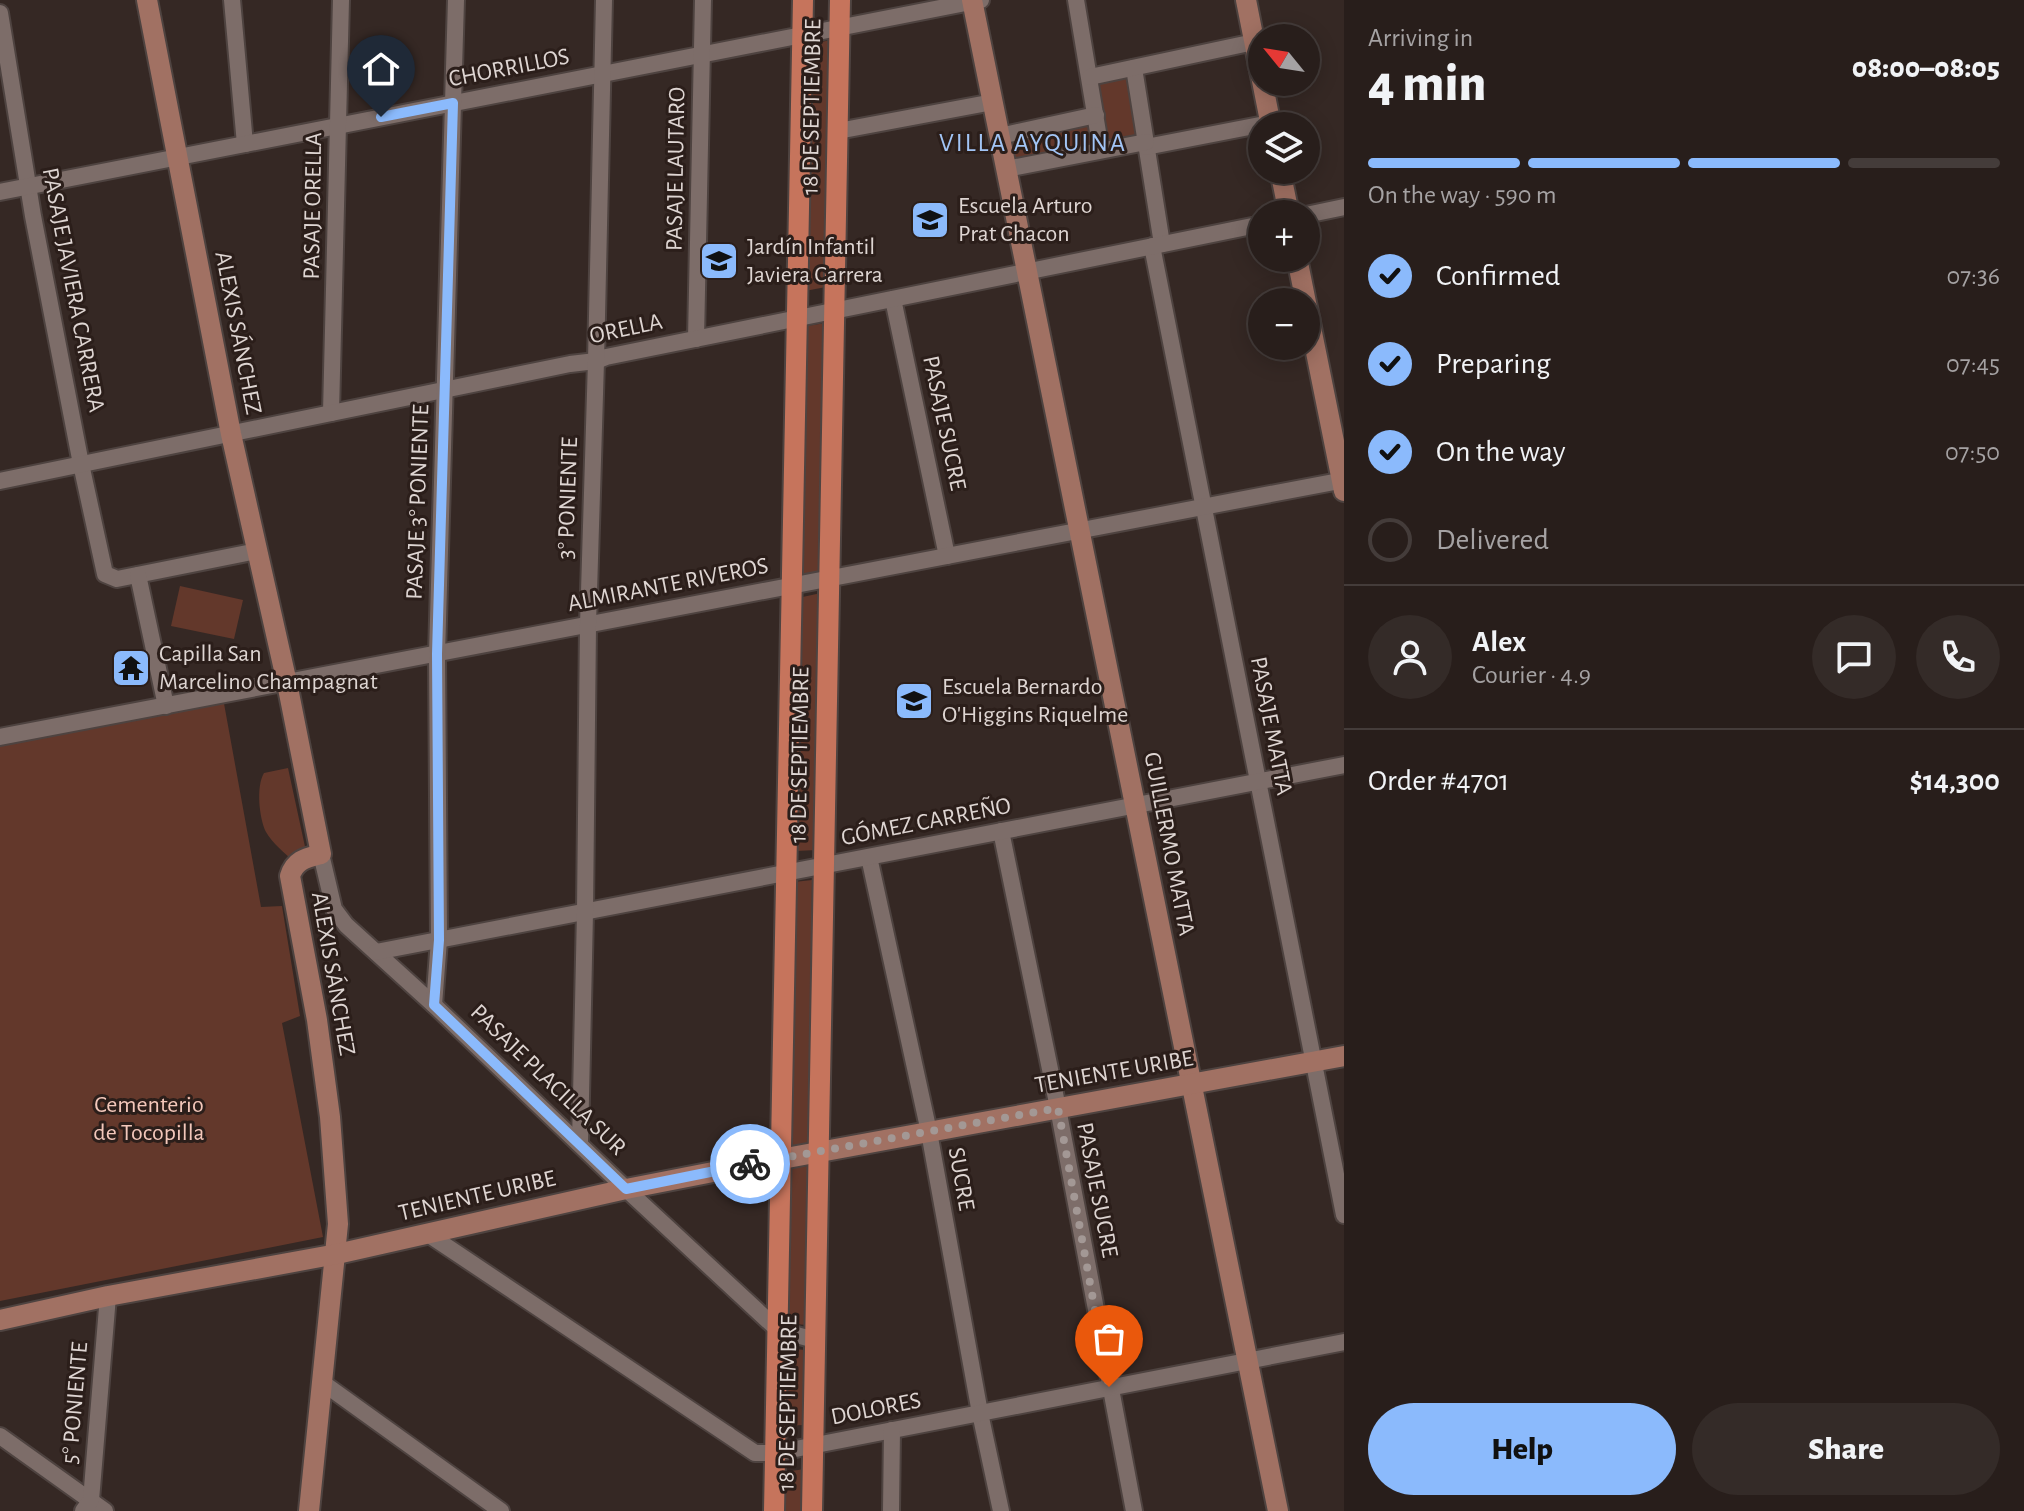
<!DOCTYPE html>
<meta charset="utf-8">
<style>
body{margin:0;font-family:"Alegreya Sans",sans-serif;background:#342b28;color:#f1f3f6;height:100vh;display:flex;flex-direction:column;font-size:30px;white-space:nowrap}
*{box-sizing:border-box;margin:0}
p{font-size:26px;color:#a5a2a3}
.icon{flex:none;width:44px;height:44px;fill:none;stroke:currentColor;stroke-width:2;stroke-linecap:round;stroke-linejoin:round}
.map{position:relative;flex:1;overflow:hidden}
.drawer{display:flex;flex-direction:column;background:#281e1b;width:680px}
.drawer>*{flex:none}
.needle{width:52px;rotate:300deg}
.tools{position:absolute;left:1248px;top:24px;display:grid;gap:16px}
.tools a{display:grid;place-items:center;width:72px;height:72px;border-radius:50%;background:#281e1b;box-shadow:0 4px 20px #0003,0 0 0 2px #443c3a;font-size:40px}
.pin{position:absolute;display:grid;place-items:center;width:68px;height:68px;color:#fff;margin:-82px -34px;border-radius:50% 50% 50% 0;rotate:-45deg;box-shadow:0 0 8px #0007}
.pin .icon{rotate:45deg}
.courier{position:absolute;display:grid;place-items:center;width:80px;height:80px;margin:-40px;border:6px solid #8bbafc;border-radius:50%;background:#fff;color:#222;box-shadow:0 2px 10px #0007}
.summary em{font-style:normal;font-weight:800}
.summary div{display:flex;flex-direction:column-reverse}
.summary{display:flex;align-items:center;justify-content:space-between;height:136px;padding:0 24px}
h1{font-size:52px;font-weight:800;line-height:60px}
.bar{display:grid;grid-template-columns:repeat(4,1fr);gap:12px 8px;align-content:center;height:96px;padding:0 24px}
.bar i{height:10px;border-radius:6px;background:#443c3a}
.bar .selected{background:#8bbafc}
.bar p{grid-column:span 4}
.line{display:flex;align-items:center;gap:20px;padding:0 24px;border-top:2px solid #443c3a}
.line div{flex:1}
.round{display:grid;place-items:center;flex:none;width:84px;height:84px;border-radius:42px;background:#342b28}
ol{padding:0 24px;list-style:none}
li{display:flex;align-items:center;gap:24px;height:88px}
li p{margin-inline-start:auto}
li .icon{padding:8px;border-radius:50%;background:#8bbafc;color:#111;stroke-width:4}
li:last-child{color:#a5a2a3}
li i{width:44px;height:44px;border:4px solid #443c3a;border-radius:50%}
.cta{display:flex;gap:16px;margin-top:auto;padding:16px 24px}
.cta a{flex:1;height:92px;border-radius:48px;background:#8bbafc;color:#111;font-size:32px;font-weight:800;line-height:92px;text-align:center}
.cta a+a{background:#342b28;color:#f1f3f6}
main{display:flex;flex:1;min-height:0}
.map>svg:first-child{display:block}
.green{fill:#63382b}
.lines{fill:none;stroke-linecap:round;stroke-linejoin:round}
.street-casing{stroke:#4e4340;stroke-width:20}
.secondary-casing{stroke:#4e4340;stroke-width:24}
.primary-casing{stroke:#4e4340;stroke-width:24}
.street{stroke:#7d6d69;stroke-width:16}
.secondary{stroke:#a17163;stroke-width:20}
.primary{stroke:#c6745c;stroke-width:20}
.done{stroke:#a39895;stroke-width:8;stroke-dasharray:0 14.4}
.route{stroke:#8bbafc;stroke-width:10}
.labels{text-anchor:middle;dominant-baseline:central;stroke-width:6;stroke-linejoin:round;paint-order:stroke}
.street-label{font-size:24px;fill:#ded5d2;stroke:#2b1e1a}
.poi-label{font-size:24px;fill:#ded5d2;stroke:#2b1e1a;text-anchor:start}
.park-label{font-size:24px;fill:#f3c7ba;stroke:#2b1e1a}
.neighbourhood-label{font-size:26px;letter-spacing:2px;fill:#a2c5f6;stroke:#2b1e1a}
</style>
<main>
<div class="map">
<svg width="1344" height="1511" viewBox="0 0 1344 1511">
<rect width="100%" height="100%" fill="#352824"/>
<!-- green -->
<g class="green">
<polygon points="831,40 826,287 805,291 811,44"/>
<polygon points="1126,77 1137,140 1106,145 1096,82"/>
<polygon points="1088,126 1093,146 1017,165 1008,143"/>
<polygon points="825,323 820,578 800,582 807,326"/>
<polygon points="180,586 243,600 234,639 171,626"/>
<polygon points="821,593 817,850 796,851 798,598"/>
<polygon points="223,698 261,907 282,906 300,1016 282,1023 323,1237 0,1301 0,744"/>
<path d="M 288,768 L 307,856 L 294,862 C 285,853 272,843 266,832 C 259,818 256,786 264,773 Z"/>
<polygon points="812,880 808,1146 791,1150 794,882"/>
<polygon points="809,1166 806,1325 786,1323 791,1168"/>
<polygon points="785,1348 805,1350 803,1425 784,1426"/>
<polygon points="804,1469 803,1511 785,1511 786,1472"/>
</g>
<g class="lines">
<!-- street casing -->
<g class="street-casing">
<g id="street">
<polyline points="232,0 245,144"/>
<polyline points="1076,0 1101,150"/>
<polyline points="0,13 33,216 81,464 105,574 117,579 257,551"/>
<polyline points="1134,68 1162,244"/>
<polyline points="1090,77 1254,42"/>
<polyline points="838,131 993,102"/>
<polyline points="1000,136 1096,115"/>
<polyline points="1146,147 1270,123"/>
<polyline points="1006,169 1146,142"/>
<polyline points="0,192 981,0"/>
<polyline points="1306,215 1344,207"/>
<polyline points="1152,246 1344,1215"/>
<polyline points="893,299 947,556"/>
<polyline points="696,339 703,0"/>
<polyline points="331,413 341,0"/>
<polyline points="0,481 570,364 596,361 606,357 1262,224"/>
<polyline points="138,575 166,706"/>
<polyline points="0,737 1344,480"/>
<polyline points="1001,831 1058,1108 1134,1511"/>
<polyline points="321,854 334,909 346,925 434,1005 626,1189 778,1330 815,1340"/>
<polyline points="869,857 929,1132 980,1413 1001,1511"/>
<polyline points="376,952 1344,765"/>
<polyline points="434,1005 439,940 437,654 456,0"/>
<polyline points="580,1143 585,912 588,625 596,361 604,0"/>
<polyline points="428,1234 755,1453 775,1453 1344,1342"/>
<polyline points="323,1383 501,1511"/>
<polyline points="0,1436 105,1511"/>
<polyline points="83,1511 91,1500 108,1296"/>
<polyline points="891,1511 892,1430"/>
</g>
</g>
<!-- secondary casing -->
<g class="secondary-casing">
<g id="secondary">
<path d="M 147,0 L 231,434 L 287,683 L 321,854 C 306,858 295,860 290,876 L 317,1020 L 330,1117 L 338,1224 L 309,1511"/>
<polyline points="972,0 1278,1511"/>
<polyline points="1246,0 1271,126"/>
<polyline points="1280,170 1289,214"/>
<polyline points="1297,258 1344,491"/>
<polyline points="0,1320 108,1296 337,1254 626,1189 754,1164 1344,1056"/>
</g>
</g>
<!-- primary casing -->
<g class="primary-casing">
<g id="primary">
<polyline points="774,1511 803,0"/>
<polyline points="812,1511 840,0"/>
</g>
</g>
<!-- street -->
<use href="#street" class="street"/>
<!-- secondary -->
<use href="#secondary" class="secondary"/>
<!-- primary -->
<use href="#primary" class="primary"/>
</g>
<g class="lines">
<!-- done -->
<polyline class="done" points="750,1164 1058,1108 1109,1387"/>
<!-- route -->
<polyline class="route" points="381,117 453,103 437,654 439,940 434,1005 626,1189 750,1164"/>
</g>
<!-- icons -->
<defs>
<g id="school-square" transform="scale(2)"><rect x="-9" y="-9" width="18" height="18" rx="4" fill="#8bbafc" stroke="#2b1e1a"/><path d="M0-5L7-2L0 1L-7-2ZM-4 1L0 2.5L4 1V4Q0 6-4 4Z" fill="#111"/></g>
<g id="temple-square" transform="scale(2)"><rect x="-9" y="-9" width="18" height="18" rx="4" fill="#8bbafc" stroke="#2b1e1a"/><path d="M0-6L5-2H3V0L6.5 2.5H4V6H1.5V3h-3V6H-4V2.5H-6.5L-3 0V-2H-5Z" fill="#111"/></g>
</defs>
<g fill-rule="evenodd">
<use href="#school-square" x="930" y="220"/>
<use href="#school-square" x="719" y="261"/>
<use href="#temple-square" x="131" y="668"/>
<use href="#school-square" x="914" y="701"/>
</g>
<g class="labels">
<!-- street labels -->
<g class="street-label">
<text transform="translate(509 68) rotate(-11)">CHORRILLOS</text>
<text transform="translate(812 107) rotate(-89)">18 DE SEPTIEMBRE</text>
<text transform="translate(676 169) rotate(-89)">PASAJE LAUTARO</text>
<text transform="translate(313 206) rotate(-89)">PASAJE ORELLA</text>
<text transform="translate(73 290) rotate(79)">PASAJE JAVIERA CARRERA</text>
<text transform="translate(626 329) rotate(-12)">ORELLA</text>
<text transform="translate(238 333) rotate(79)">ALEXIS SÁNCHEZ</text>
<text transform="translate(944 423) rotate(78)">PASAJE SUCRE</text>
<text transform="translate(568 498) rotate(-88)">3° PONIENTE</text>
<text transform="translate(418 502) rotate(-88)">PASAJE 3° PONIENTE</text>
<text transform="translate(668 585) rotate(-11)">ALMIRANTE RIVEROS</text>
<text transform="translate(1271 726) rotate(79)">PASAJE MATTA</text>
<text transform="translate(800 755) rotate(-89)">18 DE SEPTIEMBRE</text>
<text transform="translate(926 822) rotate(-11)">GÓMEZ CARREÑO</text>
<text transform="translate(1169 844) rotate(79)">GUILLERMO MATTA</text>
<text transform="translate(333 974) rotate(80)">ALEXIS SÁNCHEZ</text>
<text transform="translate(1114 1072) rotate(-10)">TENIENTE URIBE</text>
<text transform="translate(548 1080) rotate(44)">PASAJE PLACILLA SUR</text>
<text transform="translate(961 1179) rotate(80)">SUCRE</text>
<text transform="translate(1097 1190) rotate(79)">PASAJE SUCRE</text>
<text transform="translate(477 1196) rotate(-13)">TENIENTE URIBE</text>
<text transform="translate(75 1403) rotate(-85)">5° PONIENTE</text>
<text transform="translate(788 1403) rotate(-89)">18 DE SEPTIEMBRE</text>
<text transform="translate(876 1409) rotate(-11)">DOLORES</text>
</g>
<!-- poi labels -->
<g class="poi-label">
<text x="958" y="206">Escuela Arturo<tspan x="958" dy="28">Prat Chacon</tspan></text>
<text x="747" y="247">Jardín Infantil<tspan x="747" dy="28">Javiera Carrera</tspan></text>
<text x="159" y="654">Capilla San<tspan x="159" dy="28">Marcelino Champagnat</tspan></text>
<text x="942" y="687">Escuela Bernardo<tspan x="942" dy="28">O'Higgins Riquelme</tspan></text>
</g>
<!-- park labels -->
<g class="park-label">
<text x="149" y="1105">Cementerio<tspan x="149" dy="28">de Tocopilla</tspan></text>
</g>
<!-- neighbourhood labels -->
<g class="neighbourhood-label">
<text x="1033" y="143">VILLA AYQUINA</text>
</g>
</g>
</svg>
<div class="tools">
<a><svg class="needle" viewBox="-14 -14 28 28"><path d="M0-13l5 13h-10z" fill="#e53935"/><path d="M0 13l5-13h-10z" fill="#a5a2a3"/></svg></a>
<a><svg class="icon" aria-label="layers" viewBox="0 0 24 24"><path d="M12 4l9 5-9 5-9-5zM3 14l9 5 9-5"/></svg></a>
<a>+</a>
<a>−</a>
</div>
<div class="pin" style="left:1109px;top:1387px;background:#ea580c"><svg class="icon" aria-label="bag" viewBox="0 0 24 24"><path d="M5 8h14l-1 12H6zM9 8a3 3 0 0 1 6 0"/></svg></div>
<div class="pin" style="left:381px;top:117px;background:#1f2937"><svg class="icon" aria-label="home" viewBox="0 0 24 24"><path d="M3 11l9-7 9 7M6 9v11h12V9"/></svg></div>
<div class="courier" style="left:750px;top:1164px"><svg class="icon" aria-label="bike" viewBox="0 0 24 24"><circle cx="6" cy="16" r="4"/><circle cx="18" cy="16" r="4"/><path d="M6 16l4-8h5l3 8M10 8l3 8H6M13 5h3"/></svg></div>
</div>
<section class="drawer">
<div class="summary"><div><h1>4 min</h1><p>Arriving in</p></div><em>08:00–08:05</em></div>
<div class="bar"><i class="selected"></i><i class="selected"></i><i class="selected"></i><i></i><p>On the way · 590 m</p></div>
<ol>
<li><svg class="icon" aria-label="check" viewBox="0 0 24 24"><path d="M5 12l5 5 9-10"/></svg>Confirmed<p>07:36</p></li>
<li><svg class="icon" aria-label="check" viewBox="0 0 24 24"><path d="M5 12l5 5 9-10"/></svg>Preparing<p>07:45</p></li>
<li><svg class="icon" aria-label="check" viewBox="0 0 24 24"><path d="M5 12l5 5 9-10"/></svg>On the way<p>07:50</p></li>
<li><i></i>Delivered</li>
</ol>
<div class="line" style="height:144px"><a class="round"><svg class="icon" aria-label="person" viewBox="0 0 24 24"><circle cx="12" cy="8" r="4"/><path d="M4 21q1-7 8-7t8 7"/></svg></a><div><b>Alex</b><p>Courier · 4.9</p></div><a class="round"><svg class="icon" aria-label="chat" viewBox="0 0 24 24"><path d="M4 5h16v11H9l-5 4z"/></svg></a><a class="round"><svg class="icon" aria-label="phone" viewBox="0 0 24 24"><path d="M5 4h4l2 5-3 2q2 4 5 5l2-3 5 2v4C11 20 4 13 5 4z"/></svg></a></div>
<div class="line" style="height:104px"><div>Order #4701</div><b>$14,300</b></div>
<div class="cta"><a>Help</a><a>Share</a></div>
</section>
</main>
